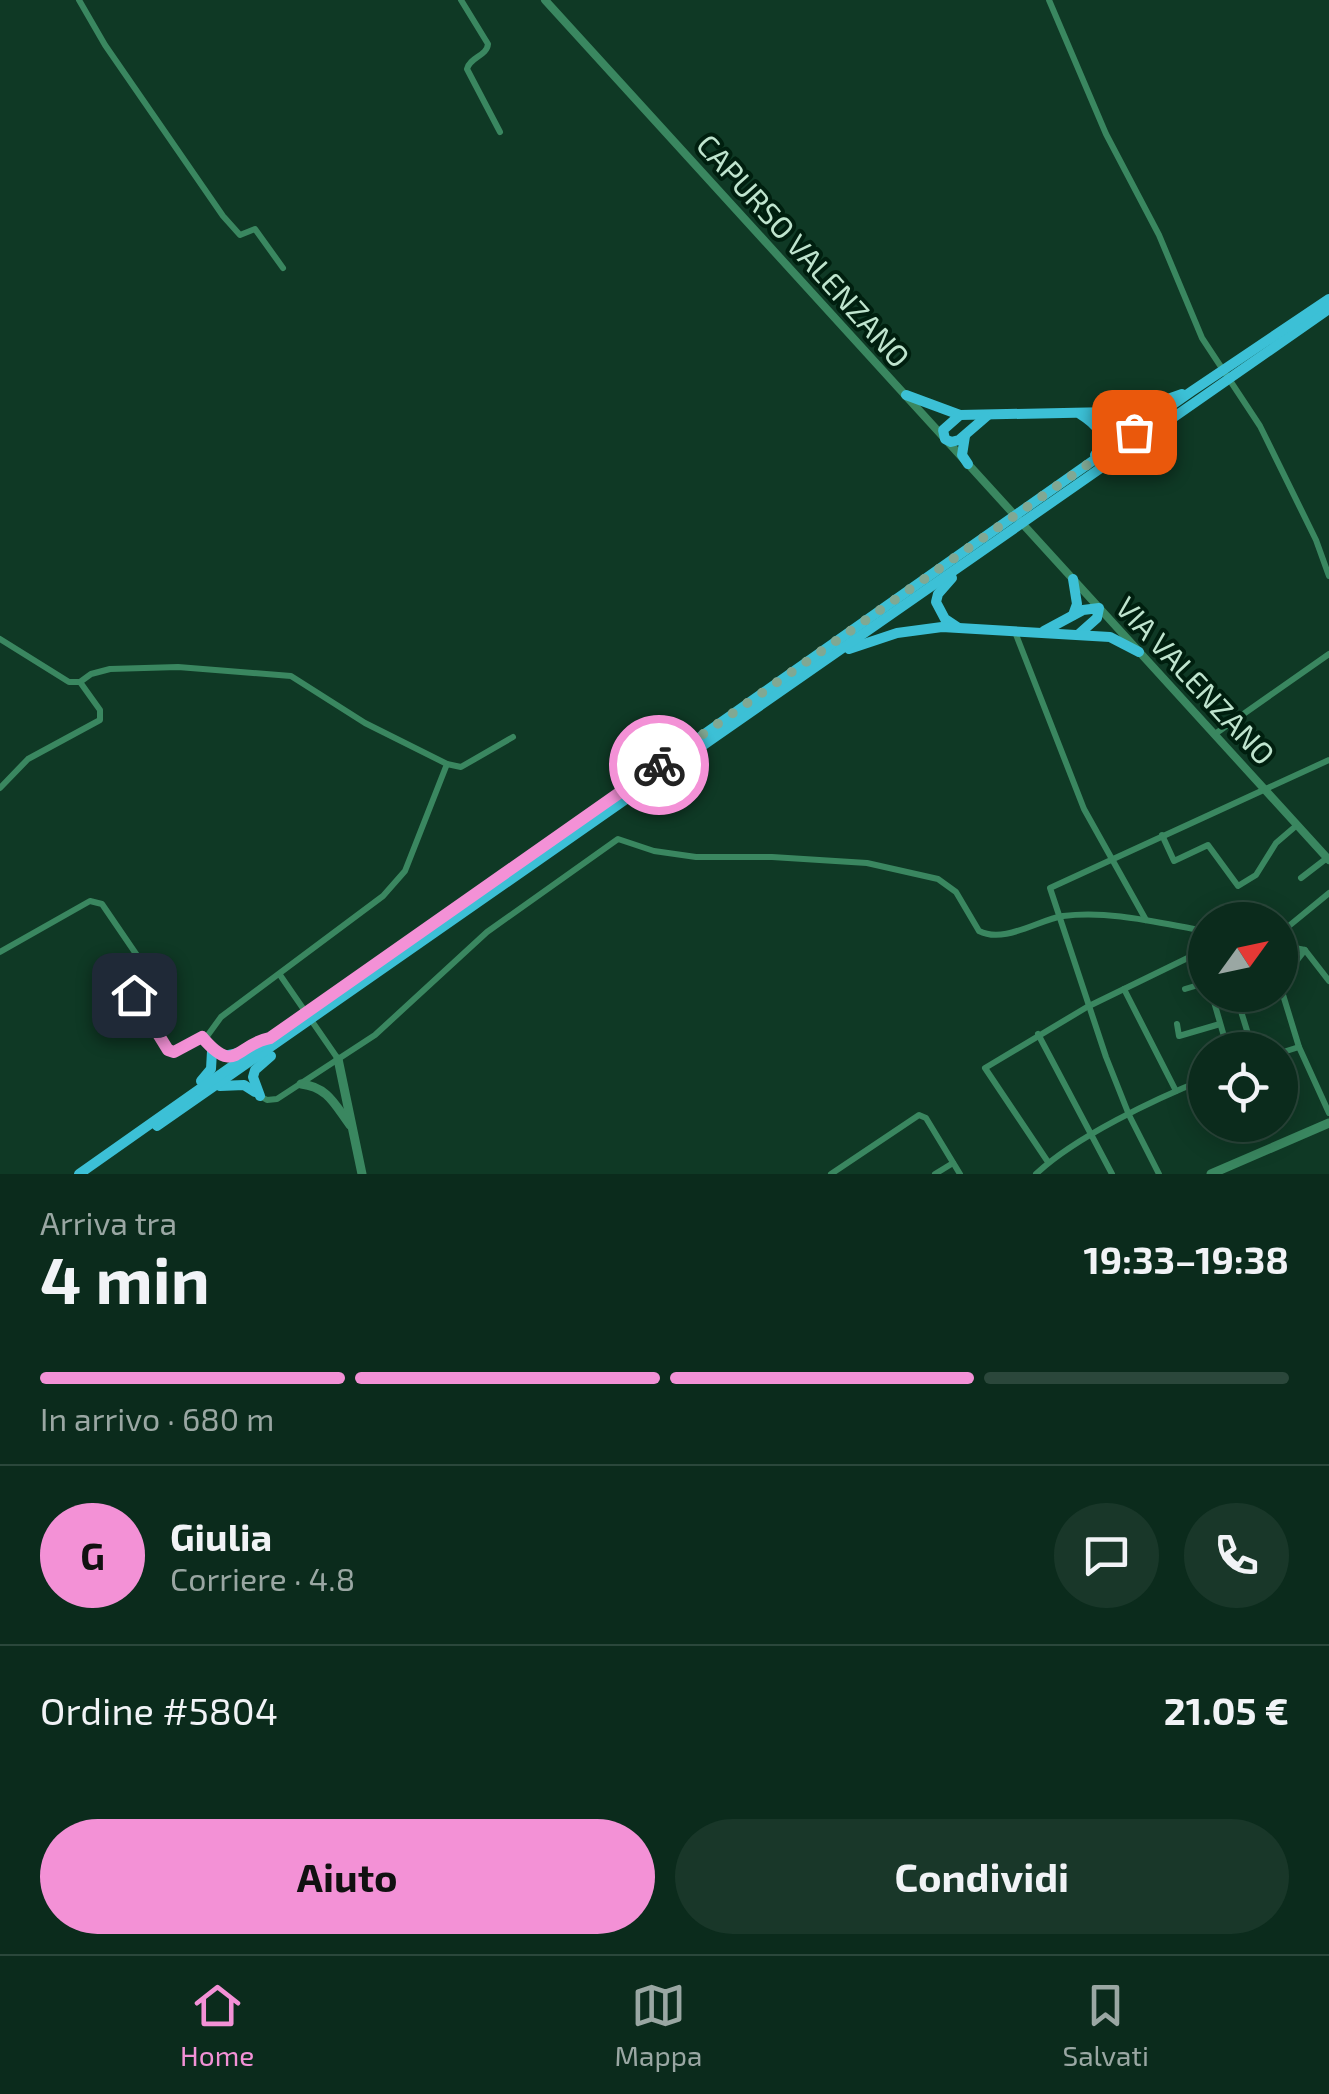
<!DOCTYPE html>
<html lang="it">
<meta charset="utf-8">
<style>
body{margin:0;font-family:"Exo 2",sans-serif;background:#193729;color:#f1f3f6;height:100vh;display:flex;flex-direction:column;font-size:38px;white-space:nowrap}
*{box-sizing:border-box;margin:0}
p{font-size:32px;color:#9aa7a3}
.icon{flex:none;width:55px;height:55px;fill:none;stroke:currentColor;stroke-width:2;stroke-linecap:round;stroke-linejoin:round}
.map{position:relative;height:1174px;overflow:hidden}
.panel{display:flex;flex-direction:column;background:#0b2b1c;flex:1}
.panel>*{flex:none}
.needle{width:65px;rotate:57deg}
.tools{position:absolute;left:1188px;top:902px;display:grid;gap:20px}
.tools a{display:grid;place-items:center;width:110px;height:110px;border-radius:50%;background:#0b2b1c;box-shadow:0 5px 25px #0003,0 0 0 2px #2b473b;font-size:50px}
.pin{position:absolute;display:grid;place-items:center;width:85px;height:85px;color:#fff;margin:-42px;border-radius:20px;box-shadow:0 5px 15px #0006}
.courier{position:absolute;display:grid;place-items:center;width:100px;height:100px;margin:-50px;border:8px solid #f391d6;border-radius:50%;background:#fff;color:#222;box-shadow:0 2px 12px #0007}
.overview em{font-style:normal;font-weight:700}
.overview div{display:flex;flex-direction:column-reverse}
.overview{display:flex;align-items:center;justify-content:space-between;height:170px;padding:0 40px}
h1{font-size:65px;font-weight:700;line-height:75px}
.bar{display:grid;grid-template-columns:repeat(4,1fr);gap:15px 10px;align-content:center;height:120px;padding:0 40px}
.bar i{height:12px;border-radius:8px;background:#2b473b}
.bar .selected{background:#f391d6}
.bar p{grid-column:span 4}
.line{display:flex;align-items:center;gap:25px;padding:0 40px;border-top:2px solid #2b473b}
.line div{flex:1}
.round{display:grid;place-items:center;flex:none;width:105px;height:105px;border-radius:52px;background:#193729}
.primary-button{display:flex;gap:20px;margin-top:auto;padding:20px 40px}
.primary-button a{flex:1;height:115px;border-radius:60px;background:#f391d6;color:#111;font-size:40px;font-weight:700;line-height:115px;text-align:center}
.primary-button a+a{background:#193729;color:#f1f3f6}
.dock{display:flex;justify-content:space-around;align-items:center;height:140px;border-top:2px solid #2b473b;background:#0b2b1c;font-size:28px;color:#9aa7a3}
.dock a{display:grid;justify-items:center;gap:5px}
.dock .selected{color:#f391d6}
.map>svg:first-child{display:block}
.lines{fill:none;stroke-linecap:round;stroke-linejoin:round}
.minor{stroke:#3a8760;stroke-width:6}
.tertiary{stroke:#3a8760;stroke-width:8}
.secondary{stroke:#3a8760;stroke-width:9}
.trunk{stroke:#3cc0d6;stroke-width:10}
.done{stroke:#81a893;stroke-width:10;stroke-dasharray:0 18}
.route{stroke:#f391d6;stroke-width:12}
.labels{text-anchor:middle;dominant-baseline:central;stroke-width:8;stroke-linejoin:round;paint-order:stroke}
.street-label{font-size:30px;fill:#bfe4ce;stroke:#001f0f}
</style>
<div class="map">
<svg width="1329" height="1174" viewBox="0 0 1329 1174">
<rect width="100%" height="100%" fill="#0f3925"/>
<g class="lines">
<!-- minor -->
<g class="minor">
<polyline points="79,0 105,45 223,216 240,235 255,229 283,268"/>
<path d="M 461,0 L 488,44 C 487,56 470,57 467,69 L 500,132"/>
<polyline points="1049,0 1106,134 1159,235 1202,338 1260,426 1316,540 1329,576"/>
<polyline points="1015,632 1084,809 1146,920"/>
<polyline points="0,639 69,682 80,682 100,710 100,720 28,759 0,788"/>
<polyline points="80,682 91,674 110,669 178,667 291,676 365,723 447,764 461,767 513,737"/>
<polyline points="1215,734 1329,654"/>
<polyline points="1162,835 1174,861 1208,845 1238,886 1256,875 1276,843 1297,825"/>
<polyline points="1301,878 1327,858"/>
<polyline points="1284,930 1329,893"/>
<polyline points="1280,945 1305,950 1329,981"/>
<polyline points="0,952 90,901 102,904 147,970 149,976 133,989 134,995 168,1050 174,1052 196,1038 205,1039"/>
<polyline points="280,975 338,1059"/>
<polyline points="1280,985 1299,1047"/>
<polyline points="1281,986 1284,977 1305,950"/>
<polyline points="1124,989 1176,1091"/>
<polyline points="1185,989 1205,983"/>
<polyline points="1212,995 1228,1050"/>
<polyline points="1236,995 1253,1050"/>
<polyline points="1177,1024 1179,1036 1220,1024"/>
<polyline points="1038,1034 1112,1174"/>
<polyline points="205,1039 221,1017 383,896 405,871 447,764"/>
<polyline points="1280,1053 1299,1047 1329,1113"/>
<path d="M 260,1096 L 267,1100 L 277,1099 L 375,1035 L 487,932 L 618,839 L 654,851 L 696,857 L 772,857 L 867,863 L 938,879 L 956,892 L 979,931 C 1004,944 1038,920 1063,916 C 1110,910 1159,923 1205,931"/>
<polyline points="1048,1162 985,1068 1087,1007 1200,952 1199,930"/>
<polyline points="831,1174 919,1115 926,1118 960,1174"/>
<polyline points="935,1174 953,1163"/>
<path d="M 1036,1174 C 1075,1137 1155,1099 1205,1079"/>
<polyline points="1159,1174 1129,1115 1106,1057 1050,888 1329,760"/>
</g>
<!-- tertiary -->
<polyline class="tertiary" points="545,0 1329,860"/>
<!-- secondary -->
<g class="secondary">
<polyline points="338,1059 362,1174"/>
<path d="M 301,1084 C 328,1087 335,1105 350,1125"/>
<polyline points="1211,1174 1329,1123"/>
</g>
<!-- trunk -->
<g class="trunk">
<polyline points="906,395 960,415 1111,412 1145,407 1182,394"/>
<path d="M 1080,414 C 1096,424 1110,437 1095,455"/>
<polyline points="960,415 943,430 945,439 951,442 959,440 988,415"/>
<polyline points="965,436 962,455 968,464"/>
<polyline points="952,578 938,594 936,602 945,619 957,627"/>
<polyline points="1073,579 1077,604 1073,615"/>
<polyline points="1044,631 1083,610 1099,608 1097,618 1079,634"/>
<polyline points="849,649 897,633 942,627 1110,637 1139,652"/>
<polyline points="201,1081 211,1069 212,1051 224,1056 243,1052"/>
<polyline points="220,1086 244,1085 255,1092"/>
<polyline points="260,1096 253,1077 255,1070 271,1056"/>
<polyline points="157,1126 1329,309"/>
<polyline points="79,1174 1192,391 1329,299"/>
</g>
</g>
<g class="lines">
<!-- done -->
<polyline class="done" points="659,765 1134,432"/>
<!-- route -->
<path class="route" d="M 134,995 L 168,1050 L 174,1052 L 202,1037 C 236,1077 236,1044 270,1038 L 659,765"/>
</g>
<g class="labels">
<!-- street labels -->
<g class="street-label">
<text transform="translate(804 250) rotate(48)">CAPURSO VALENZANO</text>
<text transform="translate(1196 680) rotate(47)">VIA VALENZANO</text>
</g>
</g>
</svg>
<div class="tools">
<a><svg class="needle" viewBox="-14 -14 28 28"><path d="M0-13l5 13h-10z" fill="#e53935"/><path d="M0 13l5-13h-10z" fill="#9aa7a3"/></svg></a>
<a><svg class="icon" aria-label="locate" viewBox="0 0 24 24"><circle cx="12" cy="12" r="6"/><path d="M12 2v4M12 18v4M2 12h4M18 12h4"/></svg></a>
</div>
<div class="pin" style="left:1134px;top:432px;background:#ea580c"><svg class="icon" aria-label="bag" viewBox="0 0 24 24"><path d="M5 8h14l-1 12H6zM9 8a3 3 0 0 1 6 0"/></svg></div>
<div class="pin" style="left:134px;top:995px;background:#1f2937"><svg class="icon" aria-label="home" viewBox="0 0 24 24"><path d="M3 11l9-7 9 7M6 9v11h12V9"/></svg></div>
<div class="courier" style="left:659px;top:765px"><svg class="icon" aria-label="bike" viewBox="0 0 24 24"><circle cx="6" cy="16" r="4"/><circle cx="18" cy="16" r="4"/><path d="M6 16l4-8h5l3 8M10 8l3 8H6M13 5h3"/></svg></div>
</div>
<section class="panel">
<div class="overview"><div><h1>4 min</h1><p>Arriva tra</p></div><em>19:33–19:38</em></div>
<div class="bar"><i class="selected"></i><i class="selected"></i><i class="selected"></i><i></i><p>In arrivo · 680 m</p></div>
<div class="line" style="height:180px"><b class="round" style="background:#f391d6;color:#111">G</b><div><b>Giulia</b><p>Corriere · 4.8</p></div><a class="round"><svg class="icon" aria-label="chat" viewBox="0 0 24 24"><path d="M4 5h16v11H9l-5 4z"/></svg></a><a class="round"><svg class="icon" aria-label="phone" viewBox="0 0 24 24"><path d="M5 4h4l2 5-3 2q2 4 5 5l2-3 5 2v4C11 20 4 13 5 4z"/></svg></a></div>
<div class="line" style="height:130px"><div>Ordine #5804</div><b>21.05 €</b></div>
<div class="primary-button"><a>Aiuto</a><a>Condividi</a></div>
</section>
<nav class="dock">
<a class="selected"><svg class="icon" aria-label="home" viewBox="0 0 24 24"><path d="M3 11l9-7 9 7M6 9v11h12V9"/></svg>Home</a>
<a><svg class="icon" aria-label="map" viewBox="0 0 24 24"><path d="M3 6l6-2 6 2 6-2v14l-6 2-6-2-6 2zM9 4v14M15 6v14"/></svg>Mappa</a>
<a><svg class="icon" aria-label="saved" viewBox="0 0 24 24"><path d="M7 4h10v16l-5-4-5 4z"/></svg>Salvati</a>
</nav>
